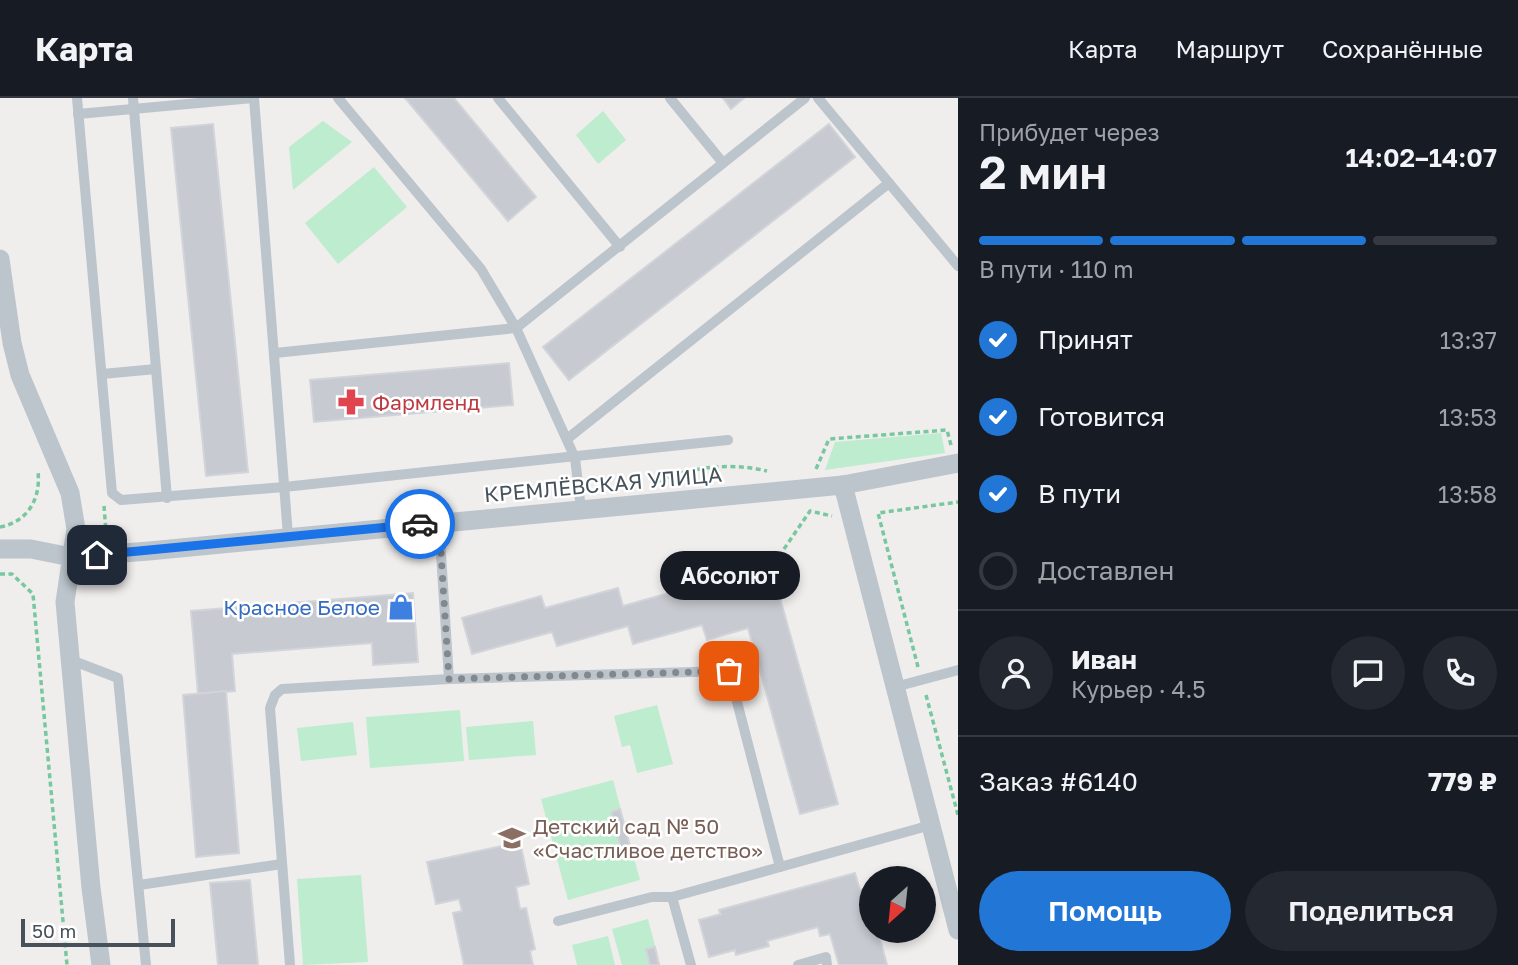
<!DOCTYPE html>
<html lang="ru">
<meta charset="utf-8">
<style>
body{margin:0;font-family:"Golos Text",sans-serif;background:#242831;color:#f1f3f6;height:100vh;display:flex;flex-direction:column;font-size:26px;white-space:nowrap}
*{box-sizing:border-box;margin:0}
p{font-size:23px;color:#9ea1a6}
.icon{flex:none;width:38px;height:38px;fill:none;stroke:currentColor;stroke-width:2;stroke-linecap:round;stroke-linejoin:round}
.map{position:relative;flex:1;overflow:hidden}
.sheet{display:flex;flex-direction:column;background:#171b24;width:560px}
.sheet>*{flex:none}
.needle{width:46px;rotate:207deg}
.controls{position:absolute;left:859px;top:768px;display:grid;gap:14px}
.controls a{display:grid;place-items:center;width:77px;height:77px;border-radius:50%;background:#171b24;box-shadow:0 4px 10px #0003;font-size:35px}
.scale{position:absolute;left:21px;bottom:18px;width:154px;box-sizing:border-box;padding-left:7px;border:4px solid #46515a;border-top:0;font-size:19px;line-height:24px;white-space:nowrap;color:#46515a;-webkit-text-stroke:5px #fff;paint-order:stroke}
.pin{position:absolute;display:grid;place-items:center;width:60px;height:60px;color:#fff;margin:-30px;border-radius:14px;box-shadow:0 4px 10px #0006}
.courier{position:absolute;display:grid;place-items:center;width:70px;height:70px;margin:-35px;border:5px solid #1a73e8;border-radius:50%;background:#fff;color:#222;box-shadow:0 2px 9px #0007}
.bubble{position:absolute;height:49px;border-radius:24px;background:#171b24;box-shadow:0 4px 10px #0003;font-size:23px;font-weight:600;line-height:49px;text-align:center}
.overview em{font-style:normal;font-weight:600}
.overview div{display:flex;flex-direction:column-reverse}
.overview{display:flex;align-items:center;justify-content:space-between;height:119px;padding:0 21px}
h1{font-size:46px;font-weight:600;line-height:52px}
.bar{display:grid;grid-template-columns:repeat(4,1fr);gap:10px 7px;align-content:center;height:84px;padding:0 21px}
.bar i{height:9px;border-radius:5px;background:#363941}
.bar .selected{background:#2276d5}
.bar p{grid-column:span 4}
.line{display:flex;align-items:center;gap:18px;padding:0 21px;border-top:2px solid #363941}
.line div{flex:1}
.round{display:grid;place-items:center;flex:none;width:74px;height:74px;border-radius:37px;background:#242831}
ol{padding:0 21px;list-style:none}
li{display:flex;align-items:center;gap:21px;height:77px}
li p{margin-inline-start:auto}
li .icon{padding:7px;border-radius:50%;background:#2276d5;color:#fff;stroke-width:4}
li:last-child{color:#9ea1a6}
li i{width:38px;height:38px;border:4px solid #363941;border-radius:50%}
.cta{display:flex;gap:14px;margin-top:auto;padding:14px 21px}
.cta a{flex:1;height:80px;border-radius:42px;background:#2276d5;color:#fff;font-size:28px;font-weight:600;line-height:80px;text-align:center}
.cta a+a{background:#242831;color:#f1f3f6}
header{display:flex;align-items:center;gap:42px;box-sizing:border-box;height:98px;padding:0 35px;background:#171b24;border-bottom:2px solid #363941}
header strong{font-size:33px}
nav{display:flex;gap:38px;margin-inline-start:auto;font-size:24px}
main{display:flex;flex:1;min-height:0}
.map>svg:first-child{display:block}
.green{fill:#bdecce}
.building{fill:#c7cad0;stroke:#d1d4d9;stroke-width:2}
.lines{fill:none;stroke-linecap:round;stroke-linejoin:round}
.path{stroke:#77c89e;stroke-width:3.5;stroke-dasharray:5 3.5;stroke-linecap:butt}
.lane{stroke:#bcc5cc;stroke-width:10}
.street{stroke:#bcc5cc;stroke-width:19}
.done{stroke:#82888d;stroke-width:7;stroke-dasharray:0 12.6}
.route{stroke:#1a73e8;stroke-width:9}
.labels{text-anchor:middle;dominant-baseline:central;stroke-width:5;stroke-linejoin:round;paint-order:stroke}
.health-label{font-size:21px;fill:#be3a42;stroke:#fff;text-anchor:start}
.street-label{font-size:21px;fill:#46515a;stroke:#fff}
.shop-label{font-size:21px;fill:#366cbe;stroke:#fff;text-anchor:end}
.education-label{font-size:21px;fill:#785e54;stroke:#fff;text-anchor:start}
</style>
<header>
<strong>Карта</strong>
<nav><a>Карта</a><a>Маршрут</a><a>Сохранённые</a></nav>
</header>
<main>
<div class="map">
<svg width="958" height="867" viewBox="0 0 958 867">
<rect width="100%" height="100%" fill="#f0eded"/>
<!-- green -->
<g class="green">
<polygon points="603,13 626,42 598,66 576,37"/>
<polygon points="323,23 352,44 293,92 289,49"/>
<polygon points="374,69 407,109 338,166 305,125"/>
<polygon points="941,335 945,355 825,372 835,344"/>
<polygon points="657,607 673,666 637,675 630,647 622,649 614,618"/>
<polygon points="460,612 464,663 370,670 366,619"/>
<polygon points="533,623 536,657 469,662 466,629"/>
<polygon points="353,624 357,657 301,663 297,630"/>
<polygon points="613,682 640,782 568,802 541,701"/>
<polygon points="361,777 368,864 303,867 297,781"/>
<polygon points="648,821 660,867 622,867 612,831"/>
<polygon points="608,838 615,867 577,867 572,847"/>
</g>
<!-- building -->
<g class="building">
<polygon points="405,0 454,0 536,99 508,123"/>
<polygon points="723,0 744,0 731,11"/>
<polygon points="213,26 248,374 206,378 171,30"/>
<polygon points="829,26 855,59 569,282 543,249"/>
<polygon points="509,265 513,307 314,324 310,282"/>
<polygon points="774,479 838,706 800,716 748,530 707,542 702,527 633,546 628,528 557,548 552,534 472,556 462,520 541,498 545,510 618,490 623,508 690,489 693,501"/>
<polygon points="413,495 418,564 373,567 372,545 232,556 235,593 198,596 191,513"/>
<polygon points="226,593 239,755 196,759 183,597"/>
<polygon points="620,711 633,759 624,761 611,714"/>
<polygon points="520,744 529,786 516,789 520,811 526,810 535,851 530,853 533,867 464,867 453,815 462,813 459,801 436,806 427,764"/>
<polygon points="855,775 860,792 866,790 872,810 872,833 878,833 887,867 839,867 830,836 820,838 818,829 767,843 769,848 736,857 735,852 709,859 699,822 721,816 719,812"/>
<polygon points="250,782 258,867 218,867 210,785"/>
<polygon points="655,849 659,867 650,867 646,851"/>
</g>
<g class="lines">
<!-- path -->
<g class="path">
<polyline points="816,371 829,341 947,332 951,347"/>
<path d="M 656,384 C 691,369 729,364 767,373"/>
<polyline points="104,408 106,434 110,436"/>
<path d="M 0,429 C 28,424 41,400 38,374"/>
<polyline points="784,451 810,413 832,418"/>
<polyline points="0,476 12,476 33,496 67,867"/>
<polyline points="918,569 878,415 958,404"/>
<polyline points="926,597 958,717"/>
</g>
<!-- lane -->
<g class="lane">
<polyline points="77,0 112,395 121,402 284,389 728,342"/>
<polyline points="133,0 167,400"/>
<polyline points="254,0 288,438"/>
<polyline points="338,0 481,171 516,230 575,360 581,411"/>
<polyline points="498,0 620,149"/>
<polyline points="670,0 723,65"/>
<polyline points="78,16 253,0"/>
<polyline points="889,85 958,168"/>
<polyline points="275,255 516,230 805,0"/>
<polyline points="102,276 156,271"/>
<polyline points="567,341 889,85 818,0"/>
<polyline points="71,562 118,580 146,867"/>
<polyline points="449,581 729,573 780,769 931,727"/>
<polyline points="895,589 958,572"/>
<polyline points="139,787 282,766"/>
<polyline points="558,823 652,799 672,799"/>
<polyline points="290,867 270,610 275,597 282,591 449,581 439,425"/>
<polyline points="691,867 672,799 780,769"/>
<polyline points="798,867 826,859 827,867"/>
</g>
<!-- street -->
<g class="street">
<polyline points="0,161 12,245 20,277 70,395 76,431 65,504 91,790 101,867"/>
<polyline points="843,387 958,832"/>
<polyline points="0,451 31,451 71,459 149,453 843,387 958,365"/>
</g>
</g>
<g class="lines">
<!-- done -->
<polyline class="done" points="420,426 439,424 449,581 729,573"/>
<!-- route -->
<polyline class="route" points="97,457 420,426"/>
</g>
<!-- icons -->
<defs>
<g id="pharmacy-bare" transform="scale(2.1)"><path d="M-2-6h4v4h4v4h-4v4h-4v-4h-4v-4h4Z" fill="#e0444e" stroke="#fff" stroke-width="2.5" paint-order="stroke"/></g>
<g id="shop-bare" transform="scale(2.1)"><path d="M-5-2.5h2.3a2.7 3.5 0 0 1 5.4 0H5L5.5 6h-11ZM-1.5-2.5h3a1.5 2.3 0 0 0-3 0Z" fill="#3f7fe0" stroke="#fff" stroke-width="2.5" paint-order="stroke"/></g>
<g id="school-bare" transform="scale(2.1)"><path d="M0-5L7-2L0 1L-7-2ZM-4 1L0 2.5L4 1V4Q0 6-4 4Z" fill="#8d6e63" stroke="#fff" stroke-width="2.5" paint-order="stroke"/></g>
</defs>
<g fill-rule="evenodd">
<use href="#pharmacy-bare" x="351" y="304"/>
<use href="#shop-bare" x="401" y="509"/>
<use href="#school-bare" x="512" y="740"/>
</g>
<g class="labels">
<!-- health labels -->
<g class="health-label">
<text x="372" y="304">Фармленд</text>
</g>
<!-- street labels -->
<g class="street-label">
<text transform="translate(603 386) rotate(-5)">КРЕМЛЁВСКАЯ УЛИЦА</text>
</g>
<!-- shop labels -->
<g class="shop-label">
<text x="380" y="509">Красное Белое</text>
</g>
<!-- education labels -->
<g class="education-label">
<text x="533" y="728">Детский сад № 50<tspan x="533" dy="24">«Счастливое детство»</tspan></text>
</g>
</g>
</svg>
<div class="controls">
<a><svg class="needle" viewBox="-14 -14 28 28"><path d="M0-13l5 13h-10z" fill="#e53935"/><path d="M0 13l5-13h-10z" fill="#9ea1a6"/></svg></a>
</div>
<div class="scale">50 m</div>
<div class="pin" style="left:729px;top:573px;background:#ea580c"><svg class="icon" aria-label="bag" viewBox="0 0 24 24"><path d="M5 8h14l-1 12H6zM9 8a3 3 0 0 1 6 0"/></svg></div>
<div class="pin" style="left:97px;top:457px;background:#1f2937"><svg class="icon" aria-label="home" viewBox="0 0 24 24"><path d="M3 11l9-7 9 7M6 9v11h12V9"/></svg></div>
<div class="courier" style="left:420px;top:426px"><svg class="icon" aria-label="car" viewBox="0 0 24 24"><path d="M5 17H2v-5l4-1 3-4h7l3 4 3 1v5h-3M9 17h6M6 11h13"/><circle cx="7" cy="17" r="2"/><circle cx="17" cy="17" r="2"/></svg></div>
<div class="bubble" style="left:660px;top:453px;width:140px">Абсолют</div>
</div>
<section class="sheet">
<div class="overview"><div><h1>2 мин</h1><p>Прибудет через</p></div><em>14:02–14:07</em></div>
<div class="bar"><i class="selected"></i><i class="selected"></i><i class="selected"></i><i></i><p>В пути · 110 m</p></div>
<ol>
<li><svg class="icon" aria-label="check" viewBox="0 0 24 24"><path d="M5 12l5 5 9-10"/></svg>Принят<p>13:37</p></li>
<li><svg class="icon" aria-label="check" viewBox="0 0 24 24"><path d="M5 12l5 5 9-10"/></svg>Готовится<p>13:53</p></li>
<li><svg class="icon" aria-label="check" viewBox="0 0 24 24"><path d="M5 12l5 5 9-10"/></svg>В пути<p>13:58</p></li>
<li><i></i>Доставлен</li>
</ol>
<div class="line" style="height:126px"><a class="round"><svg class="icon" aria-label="person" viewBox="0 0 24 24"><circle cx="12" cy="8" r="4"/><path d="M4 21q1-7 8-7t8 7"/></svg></a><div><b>Иван</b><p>Курьер · 4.5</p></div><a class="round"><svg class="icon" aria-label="chat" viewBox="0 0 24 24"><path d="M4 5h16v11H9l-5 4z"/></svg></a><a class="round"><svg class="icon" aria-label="phone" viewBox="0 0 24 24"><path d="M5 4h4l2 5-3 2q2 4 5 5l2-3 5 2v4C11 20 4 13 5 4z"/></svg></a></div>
<div class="line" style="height:91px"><div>Заказ #6140</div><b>779 ₽</b></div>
<div class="cta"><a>Помощь</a><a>Поделиться</a></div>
</section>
</main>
